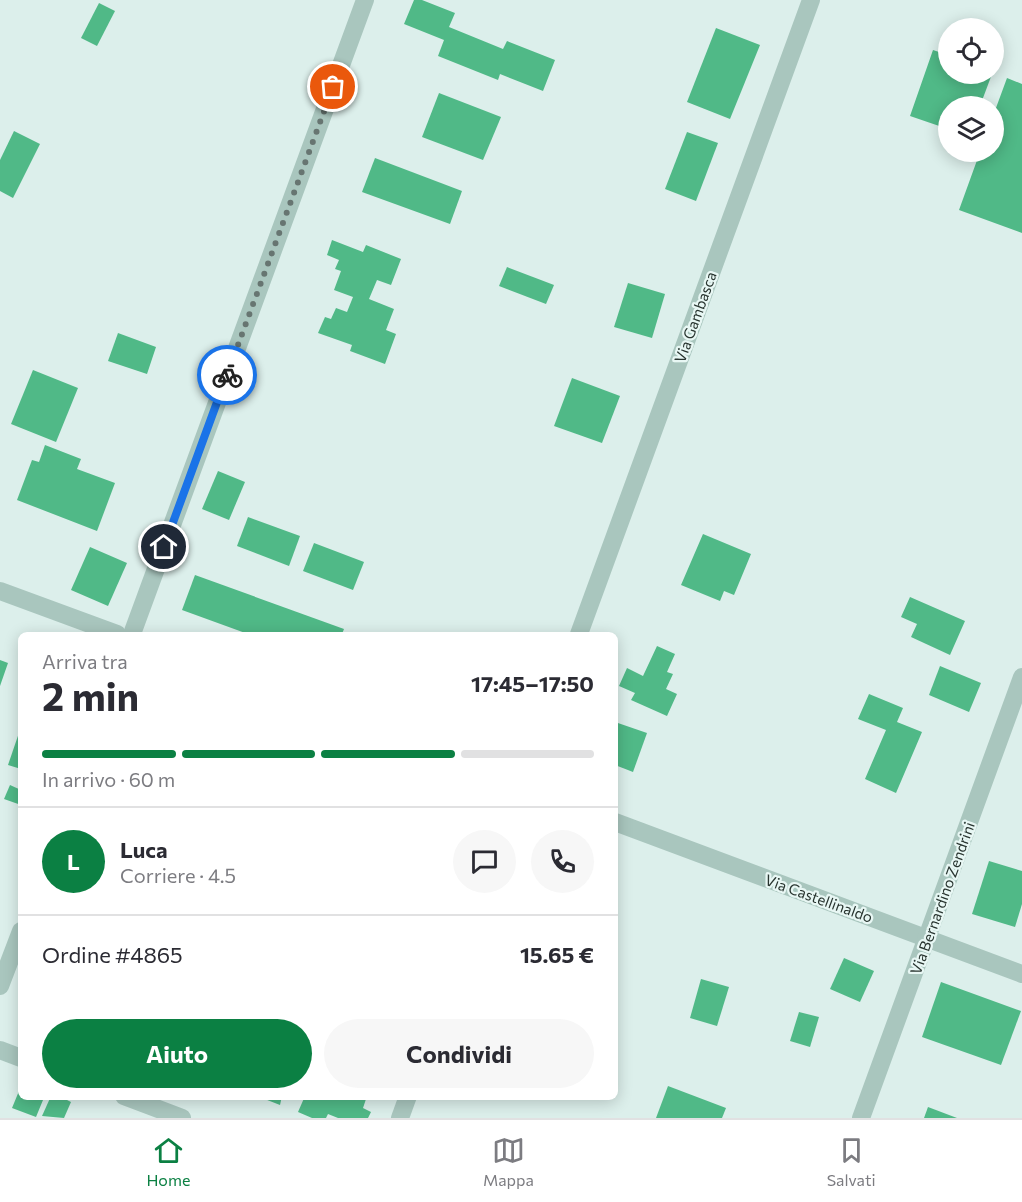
<!DOCTYPE html>
<html lang="it">
<meta charset="utf-8">
<style>
body{margin:0;font-family:Commissioner,sans-serif;background:#f7f7f7;color:#2b2b33;height:100vh;display:flex;flex-direction:column;font-size:22px;white-space:nowrap}
*{box-sizing:border-box;margin:0}
p{font-size:20px;color:#7c7c81}
.icon{flex:none;width:33px;height:33px;fill:none;stroke:currentColor;stroke-width:2;stroke-linecap:round;stroke-linejoin:round}
.map{position:relative;flex:1;overflow:hidden}
.details{position:absolute;left:18px;top:632px;width:600px;height:468px;display:flex;flex-direction:column;background:#fff;border-radius:9px;box-shadow:0 3px 15px #0003}
.details>*{flex:none}
.controls{position:absolute;left:938px;top:18px;display:grid;gap:12px}
.controls a{display:grid;place-items:center;width:66px;height:66px;border-radius:50%;background:#fff;box-shadow:0 3px 15px #0003;font-size:30px}
.pin{position:absolute;display:grid;place-items:center;width:51px;height:51px;color:#fff;margin:-26px;border:3px solid #fff;border-radius:50%;box-shadow:0 2px 6px #0007}
.courier{position:absolute;display:grid;place-items:center;width:60px;height:60px;margin:-30px;border:4px solid #1a73e8;border-radius:50%;background:#fff;color:#222;box-shadow:0 2px 8px #0007}
.head em{font-style:normal;font-weight:700}
.head div{display:flex;flex-direction:column-reverse}
.head{display:flex;align-items:center;justify-content:space-between;height:102px;padding:0 24px}
h1{font-size:39px;font-weight:700;line-height:45px}
.bar{display:grid;grid-template-columns:repeat(4,1fr);gap:9px 6px;align-content:center;height:72px;padding:0 24px}
.bar i{height:8px;border-radius:4px;background:#e1e1e2}
.bar .selected{background:#0b8043}
.bar p{grid-column:span 4}
.line{display:flex;align-items:center;gap:15px;padding:0 24px;border-top:2px solid #e1e1e2}
.line div{flex:1}
.round{display:grid;place-items:center;flex:none;width:63px;height:63px;border-radius:32px;background:#f7f7f7}
.primary-button{display:flex;gap:12px;margin-top:auto;padding:12px 24px}
.primary-button a{flex:1;height:69px;border-radius:36px;background:#0b8043;color:#fff;font-size:24px;font-weight:700;line-height:69px;text-align:center}
.primary-button a+a{background:#f7f7f7;color:#2b2b33}
.dock{display:flex;justify-content:space-around;align-items:center;height:84px;border-top:2px solid #e1e1e2;background:#fff;font-size:16px;color:#7c7c81}
.dock a{display:grid;justify-items:center;gap:3px}
.dock .selected{color:#0b8043}
.map>svg:first-child{display:block}
.building{fill:#50b987}
.lines{fill:none;stroke-linecap:round;stroke-linejoin:round}
.street{stroke:#a9c6be;stroke-width:18}
.done{stroke:#677571;stroke-width:6;stroke-dasharray:0 10.8}
.route{stroke:#1a73e8;stroke-width:8}
.labels{text-anchor:middle;dominant-baseline:central;stroke-width:4.5;stroke-linejoin:round;paint-order:stroke}
.street-label{font-size:15px;fill:#28342f;stroke:#e8f7f4}
</style>
<div class="map">
<svg width="1022" height="1118" viewBox="0 0 1022 1118">
<rect width="100%" height="100%" fill="#dcefeb"/>
<!-- building -->
<g class="building">
<polygon points="414,0 422,0 455,13 449,27 503,49 507,41 555,60 543,91 500,74 498,80 438,56 444,40 404,24"/>
<polygon points="99,3 115,11 97,46 81,38"/>
<polygon points="716,28 760,45 730,119 687,102"/>
<polygon points="933,50 948,55 948,74 992,74 980,106 948,106 948,129 910,116"/>
<polygon points="1007,78 1022,84 1022,233 959,210 980,152 993,152 993,116"/>
<polygon points="439,93 501,117 483,160 422,137"/>
<polygon points="14,131 40,144 13,198 0,191 0,160"/>
<polygon points="687,132 718,143 696,201 665,189"/>
<polygon points="375,158 462,191 450,224 362,192"/>
<polygon points="332,240 363,252 366,245 401,259 391,285 377,280 369,299 394,309 386,330 396,334 385,364 350,351 352,345 318,333 325,317 331,319 336,308 347,312 353,297 334,290 341,271 335,269 339,260 327,255"/>
<polygon points="507,267 554,285 546,304 499,286"/>
<polygon points="628,283 665,294 652,338 614,327"/>
<polygon points="118,333 156,347 147,374 108,361"/>
<polygon points="33,370 78,388 56,442 11,424"/>
<polygon points="572,378 620,396 602,443 554,426"/>
<polygon points="45,445 81,459 77,469 115,483 97,531 17,500 32,460 39,462"/>
<polygon points="218,471 245,482 229,520 202,509"/>
<polygon points="248,517 300,536 289,566 237,546"/>
<polygon points="703,534 751,554 734,595 724,591 720,601 681,585"/>
<polygon points="314,543 364,562 353,590 303,571"/>
<polygon points="90,547 127,563 108,606 71,590"/>
<polygon points="195,575 344,629 342,634 248,634 182,610"/>
<polygon points="910,597 965,621 950,655 911,637 917,624 901,617"/>
<polygon points="657,646 675,654 667,672 673,674 666,689 677,694 667,716 631,700 635,693 619,686 627,668 643,676"/>
<polygon points="0,660 8,663 0,686"/>
<polygon points="940,666 981,683 969,712 929,695"/>
<polygon points="869,694 903,708 897,722 922,732 896,793 865,779 886,730 858,719"/>
<polygon points="615,722 647,733 633,772 615,765"/>
<polygon points="21,727 21,769 8,765"/>
<polygon points="10,785 21,790 21,805 4,799"/>
<polygon points="989,861 1022,871 1022,904 1015,927 972,914"/>
<polygon points="844,958 874,971 860,1002 830,989"/>
<polygon points="701,979 729,987 717,1026 690,1018"/>
<polygon points="941,982 1021,1011 1001,1065 922,1037"/>
<polygon points="799,1012 819,1017 810,1047 790,1041"/>
<polygon points="668,1086 726,1108 722,1118 656,1118"/>
<polygon points="19,1091 21,1091 21,1096 34,1096 43,1100 36,1117 12,1108"/>
<polygon points="51,1096 59,1096 71,1102 64,1118 42,1116"/>
<polygon points="257,1096 282,1096 280,1105"/>
<polygon points="305,1096 367,1096 363,1108 371,1112 368,1118 338,1118 328,1114 326,1118 312,1118 298,1112"/>
<polygon points="928,1107 957,1118 924,1118"/>
</g>
<g class="lines">
<!-- street -->
<g class="street">
<polyline points="0,591 117,634"/>
<polyline points="132,634 365,0"/>
<polyline points="579,634 811,0"/>
<polyline points="615,822 1022,974"/>
<polyline points="0,986 21,931"/>
<polyline points="0,1050 21,1058"/>
<polyline points="124,1096 182,1118"/>
<polyline points="400,1118 408,1096"/>
<polyline points="861,1118 1022,677"/>
</g>
</g>
<g class="lines">
<!-- done -->
<polyline class="done" points="227,375 333,87"/>
<!-- route -->
<polyline class="route" points="164,547 227,375"/>
</g>
<g class="labels">
<!-- street labels -->
<g class="street-label">
<text transform="translate(695 317) rotate(-70)">Via Gambasca</text>
<text transform="translate(819 898) rotate(20)">Via Castellinaldo</text>
<text transform="translate(942 898) rotate(-70)">Via Bernardino Zendrini</text>
</g>
</g>
</svg>
<div class="controls">
<a><svg class="icon" aria-label="locate" viewBox="0 0 24 24"><circle cx="12" cy="12" r="6"/><path d="M12 2v4M12 18v4M2 12h4M18 12h4"/></svg></a>
<a><svg class="icon" aria-label="layers" viewBox="0 0 24 24"><path d="M12 4l9 5-9 5-9-5zM3 14l9 5 9-5"/></svg></a>
</div>
<div class="pin" style="left:333px;top:87px;background:#ea580c"><svg class="icon" aria-label="bag" viewBox="0 0 24 24"><path d="M5 8h14l-1 12H6zM9 8a3 3 0 0 1 6 0"/></svg></div>
<div class="pin" style="left:164px;top:547px;background:#1f2937"><svg class="icon" aria-label="home" viewBox="0 0 24 24"><path d="M3 11l9-7 9 7M6 9v11h12V9"/></svg></div>
<div class="courier" style="left:227px;top:375px"><svg class="icon" aria-label="bike" viewBox="0 0 24 24"><circle cx="6" cy="16" r="4"/><circle cx="18" cy="16" r="4"/><path d="M6 16l4-8h5l3 8M10 8l3 8H6M13 5h3"/></svg></div>
<section class="details">
<div class="head"><div><h1>2 min</h1><p>Arriva tra</p></div><em>17:45–17:50</em></div>
<div class="bar"><i class="selected"></i><i class="selected"></i><i class="selected"></i><i></i><p>In arrivo · 60 m</p></div>
<div class="line" style="height:108px"><b class="round" style="background:#0b8043;color:#fff">L</b><div><b>Luca</b><p>Corriere · 4.5</p></div><a class="round"><svg class="icon" aria-label="chat" viewBox="0 0 24 24"><path d="M4 5h16v11H9l-5 4z"/></svg></a><a class="round"><svg class="icon" aria-label="phone" viewBox="0 0 24 24"><path d="M5 4h4l2 5-3 2q2 4 5 5l2-3 5 2v4C11 20 4 13 5 4z"/></svg></a></div>
<div class="line" style="height:78px"><div>Ordine #4865</div><b>15.65 €</b></div>
<div class="primary-button"><a>Aiuto</a><a>Condividi</a></div>
</section>
</div>
<nav class="dock">
<a class="selected"><svg class="icon" aria-label="home" viewBox="0 0 24 24"><path d="M3 11l9-7 9 7M6 9v11h12V9"/></svg>Home</a>
<a><svg class="icon" aria-label="map" viewBox="0 0 24 24"><path d="M3 6l6-2 6 2 6-2v14l-6 2-6-2-6 2zM9 4v14M15 6v14"/></svg>Mappa</a>
<a><svg class="icon" aria-label="saved" viewBox="0 0 24 24"><path d="M7 4h10v16l-5-4-5 4z"/></svg>Salvati</a>
</nav>
